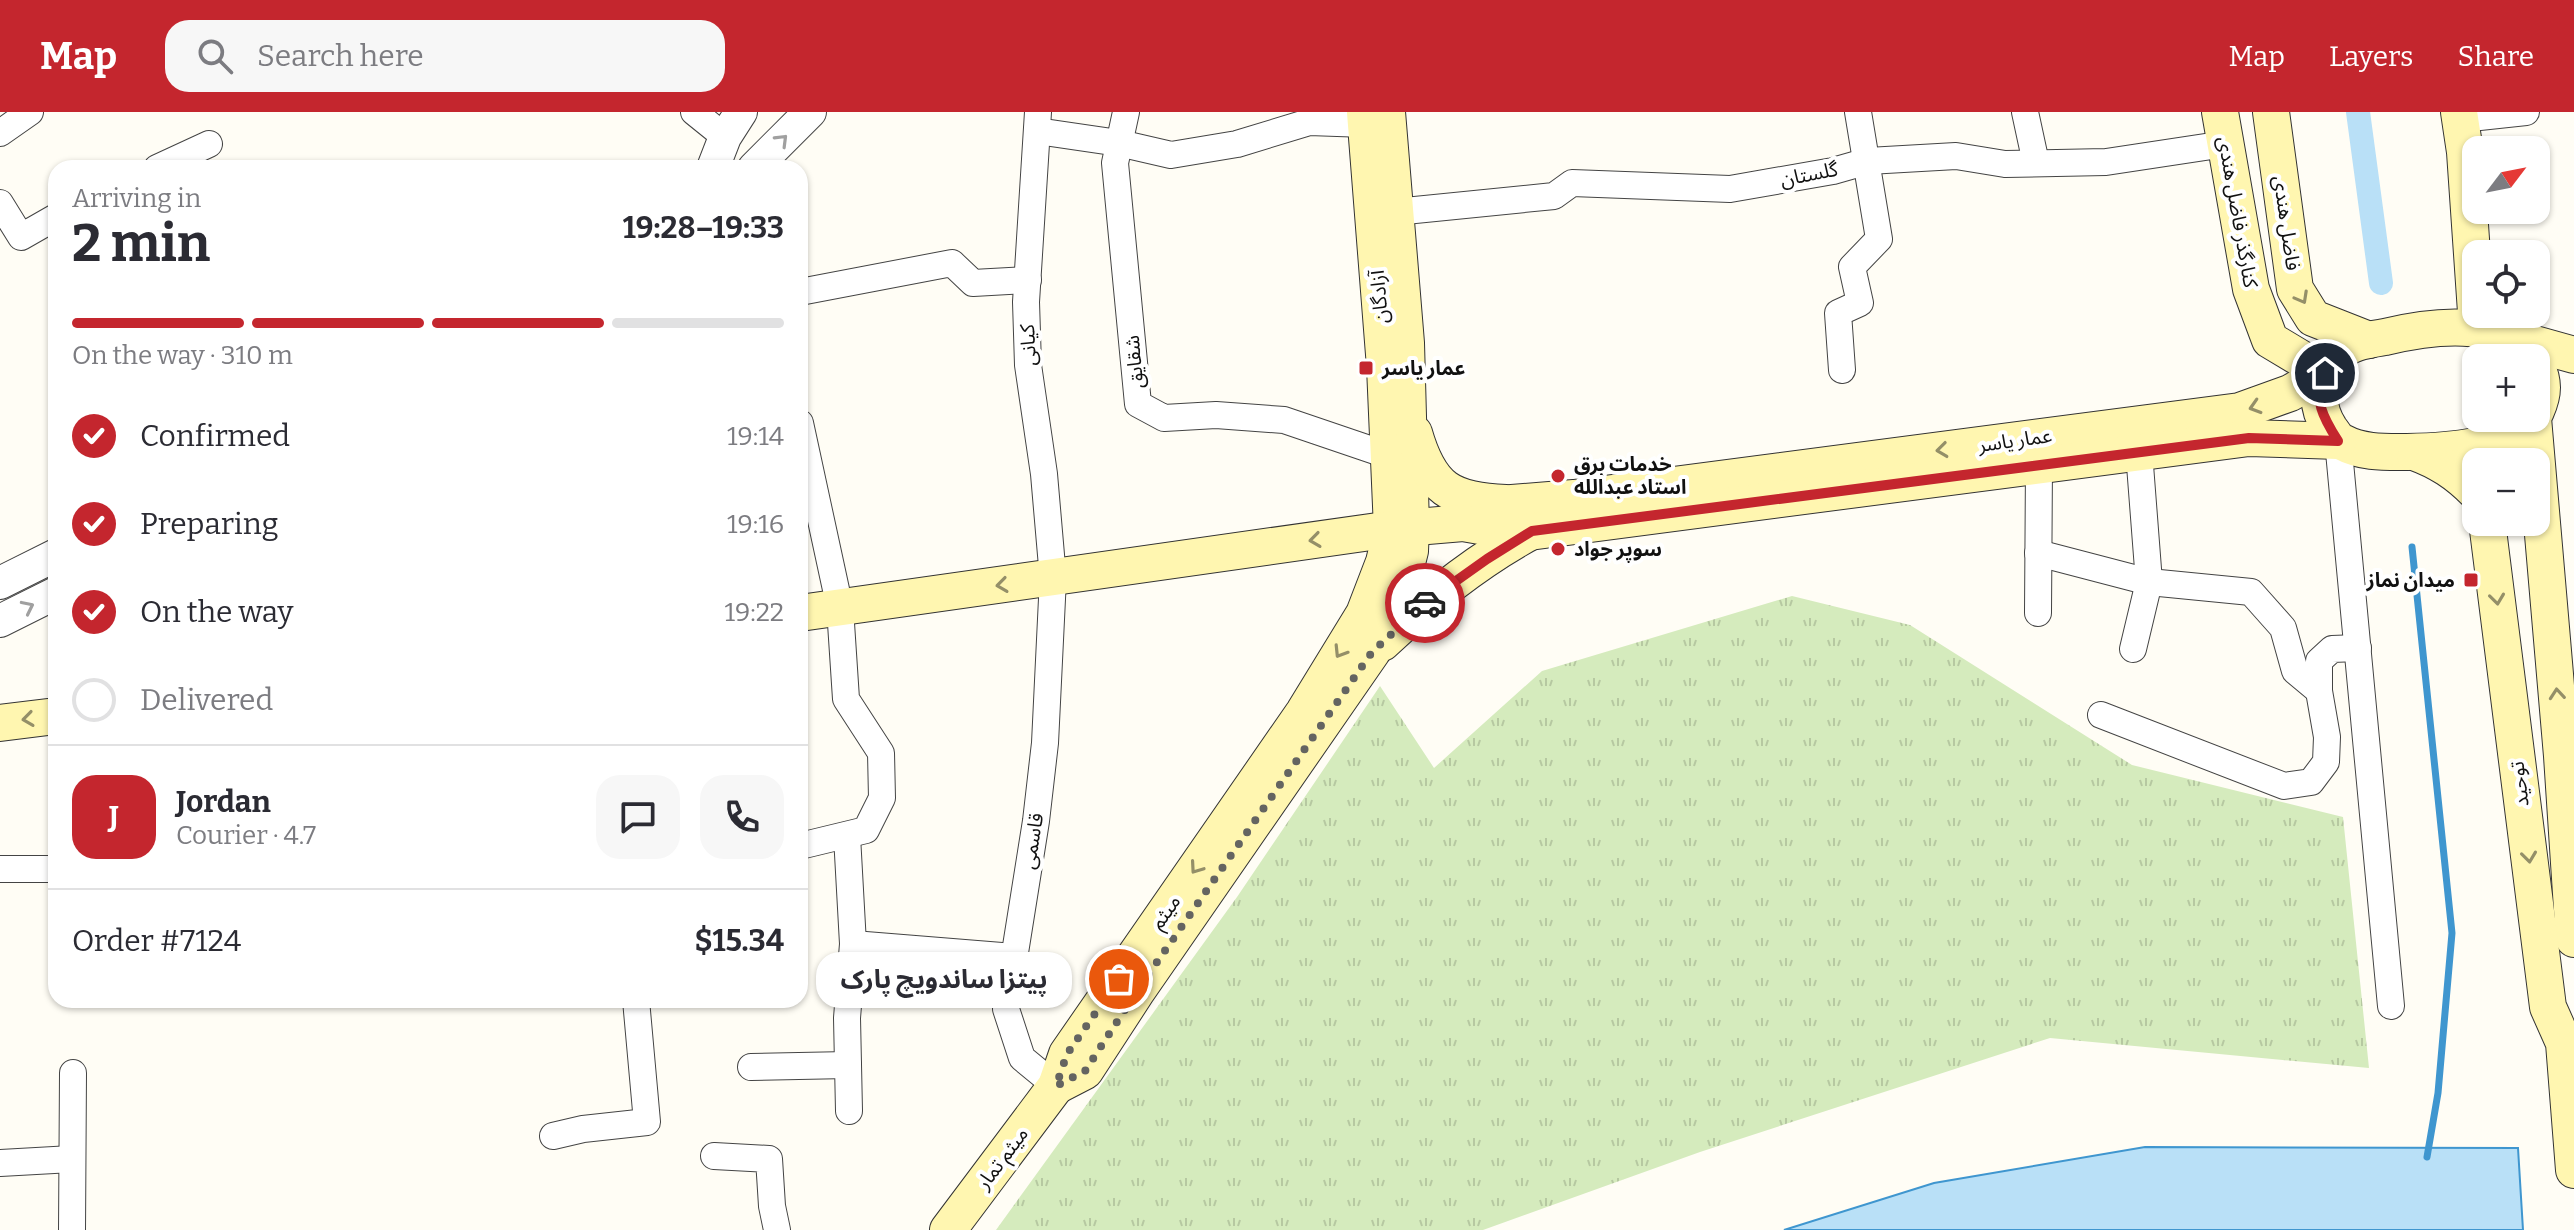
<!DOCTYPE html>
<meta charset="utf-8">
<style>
body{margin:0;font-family:Bitter,"Noto Sans Arabic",serif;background:#f7f7f7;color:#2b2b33;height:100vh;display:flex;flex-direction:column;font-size:30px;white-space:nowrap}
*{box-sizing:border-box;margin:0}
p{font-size:26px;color:#7c7c81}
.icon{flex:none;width:44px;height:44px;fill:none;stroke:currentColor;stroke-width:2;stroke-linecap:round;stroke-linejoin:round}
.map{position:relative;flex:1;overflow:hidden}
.panel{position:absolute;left:48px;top:48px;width:760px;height:848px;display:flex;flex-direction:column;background:#fff;border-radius:24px;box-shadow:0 2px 6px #0004}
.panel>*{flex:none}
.needle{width:52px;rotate:58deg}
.controls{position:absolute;left:2462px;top:24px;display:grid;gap:16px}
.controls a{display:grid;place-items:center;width:88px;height:88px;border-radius:16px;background:#fff;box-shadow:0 2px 6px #0004;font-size:40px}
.pin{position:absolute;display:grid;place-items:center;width:68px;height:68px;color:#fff;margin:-34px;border:4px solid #fff;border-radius:50%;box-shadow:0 2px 8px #0007}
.courier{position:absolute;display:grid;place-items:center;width:80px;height:80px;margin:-40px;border:6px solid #c4262e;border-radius:50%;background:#fff;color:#222;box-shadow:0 2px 10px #0007}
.bubble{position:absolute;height:56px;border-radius:24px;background:#fff;box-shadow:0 2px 6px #0004;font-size:26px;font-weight:700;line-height:56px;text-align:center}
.headline em{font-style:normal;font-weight:700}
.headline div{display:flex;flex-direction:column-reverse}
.headline{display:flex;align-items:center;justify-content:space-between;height:136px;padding:0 24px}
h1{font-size:52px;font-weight:700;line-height:60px}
.bar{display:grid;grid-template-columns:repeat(4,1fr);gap:12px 8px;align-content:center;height:96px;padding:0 24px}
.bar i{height:10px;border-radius:6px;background:#e1e1e2}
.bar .active{background:#c4262e}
.bar p{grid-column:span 4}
.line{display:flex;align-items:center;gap:20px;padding:0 24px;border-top:2px solid #e1e1e2}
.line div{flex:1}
.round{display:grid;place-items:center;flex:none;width:84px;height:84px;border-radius:24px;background:#f7f7f7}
ol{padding:0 24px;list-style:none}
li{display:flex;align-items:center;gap:24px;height:88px}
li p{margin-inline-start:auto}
li .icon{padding:8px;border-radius:50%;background:#c4262e;color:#fff;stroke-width:4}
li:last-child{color:#7c7c81}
li i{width:44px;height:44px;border:4px solid #e1e1e2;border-radius:50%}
header{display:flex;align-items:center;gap:48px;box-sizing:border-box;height:112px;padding:0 40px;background:#c4262e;color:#fff}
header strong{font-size:38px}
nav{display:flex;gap:44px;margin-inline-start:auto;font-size:28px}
.search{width:560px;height:72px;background:#f7f7f7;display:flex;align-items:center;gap:20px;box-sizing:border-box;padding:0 28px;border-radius:24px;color:#7c7c81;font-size:30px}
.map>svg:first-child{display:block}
.grass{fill:url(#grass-tufts)}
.water{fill:#b9e0f7;stroke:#3f96cf;stroke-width:2}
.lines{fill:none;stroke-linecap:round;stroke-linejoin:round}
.stream{stroke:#3f96cf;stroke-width:7}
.canal{stroke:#b9e0f7;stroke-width:24}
.minor-casing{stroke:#444;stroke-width:28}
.tertiary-casing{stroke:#444;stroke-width:34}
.secondary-casing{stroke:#333;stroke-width:38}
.minor{stroke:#fff;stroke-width:26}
.tertiary{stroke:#fff;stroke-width:32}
.secondary{stroke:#fff6b0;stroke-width:36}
.oneway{stroke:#a0a0a0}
.oneway2{stroke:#948f68}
.done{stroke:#646461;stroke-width:8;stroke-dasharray:0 14.4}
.route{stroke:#c4262e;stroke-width:10}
.poi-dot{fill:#c4262e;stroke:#fff;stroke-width:3}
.labels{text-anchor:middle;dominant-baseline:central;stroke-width:8;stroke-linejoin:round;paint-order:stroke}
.street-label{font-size:20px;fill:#111;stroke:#fff}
.poi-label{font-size:20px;font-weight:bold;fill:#111;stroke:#fff;text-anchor:start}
</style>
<header>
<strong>Map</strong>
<div class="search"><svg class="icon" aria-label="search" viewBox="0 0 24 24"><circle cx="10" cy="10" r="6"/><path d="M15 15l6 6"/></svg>Search here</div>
<nav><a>Map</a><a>Layers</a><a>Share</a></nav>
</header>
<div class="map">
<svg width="2574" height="1118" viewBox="0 0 2574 1118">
<defs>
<pattern id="grass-tufts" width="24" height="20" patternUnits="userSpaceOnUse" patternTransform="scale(2)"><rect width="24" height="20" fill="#d5ebbd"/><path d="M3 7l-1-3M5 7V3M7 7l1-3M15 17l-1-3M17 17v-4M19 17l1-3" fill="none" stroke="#b6c8a1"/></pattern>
</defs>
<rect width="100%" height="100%" fill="#fffdf5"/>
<!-- grass -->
<polygon class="grass" points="1792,484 1910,513 2132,653 2343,705 2369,956 2050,926 1700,1040 1483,1118 996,1118 1237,785 1380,574 1434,656 1542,559"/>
<!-- water -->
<polygon class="water" points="2145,1035 2518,1036 2523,1118 1784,1118 1934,1071"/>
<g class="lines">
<!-- stream -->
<polyline class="stream" points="2412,435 2452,821 2438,981 2427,1045"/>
<!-- canal -->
<polyline class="canal" points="2358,0 2381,171"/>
<!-- minor casing -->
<g class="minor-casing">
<g id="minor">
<polyline points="694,0 725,25"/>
<polyline points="1038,0 1026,190 1028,253 1044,362 1053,466 1045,631 1036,709 1006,897 1022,946 1056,974"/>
<polyline points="1126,0 1115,51 1138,292 1164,306 1216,303 1284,308 1387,343"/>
<polyline points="2025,0 2036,51"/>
<polyline points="2461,7 2526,0"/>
<polyline points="1037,19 1119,31 1171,43 1237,32 1309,10 1366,12"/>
<polyline points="0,21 30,0"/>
<polyline points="157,56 209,32"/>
<polyline points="0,91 21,125 56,105"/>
<polyline points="1395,100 1554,84 1572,71 1730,77 1833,59 1868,49 1956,44 2005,52 2106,50 2225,32"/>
<polyline points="800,180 952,151 973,171 1028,168"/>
<polyline points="1842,258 1838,201 1860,191 1852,155 1879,127 1858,0"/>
<polyline points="800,311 840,496 846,587 881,641 882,686 866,718 800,734"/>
<polyline points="2338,329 2391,894"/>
<polyline points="2038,441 2149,470 2251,480 2283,516 2295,559 2319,579"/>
<polyline points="2038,501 2039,353"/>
<polyline points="2133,537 2149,470 2139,340"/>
<polyline points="2101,603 2284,674 2311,670 2326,650 2327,625 2319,579 2319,549 2332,537 2358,536"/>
<polyline points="847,724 853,832 847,906 849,999"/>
<polyline points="0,757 56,757"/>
<polyline points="853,832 1014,845"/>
<polyline points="751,955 848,953"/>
<polyline points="553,1024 583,1017 647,1010 636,888"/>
<polyline points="714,1044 769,1047 772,1094 777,1118"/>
<polyline points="0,1051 72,1047"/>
<polyline points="72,1118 73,961"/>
</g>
</g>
<!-- tertiary casing -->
<g class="tertiary-casing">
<g id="tertiary">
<polyline points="713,56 725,25 741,0"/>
<polyline points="754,56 810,0"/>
<polyline points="0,471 56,443"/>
<polyline points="0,509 56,481"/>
</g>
</g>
<!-- secondary casing -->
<g class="secondary-casing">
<g id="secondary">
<polyline points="1365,0 1385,255 1392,417 1384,450 1364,502 1304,600 1067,942 1056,974 1085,959 1137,879 1372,540 1405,459 1410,439 1411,415 1406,231 1387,0"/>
<polyline points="2220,0 2251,177 2270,228 2325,261"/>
<polyline points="2271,0 2295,177 2313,206 2369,228"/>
<polyline points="2459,0 2465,40 2476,200"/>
<polyline points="2510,225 2574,243"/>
<path d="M 2536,252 C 2544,270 2544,281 2536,299"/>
<polyline points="2533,306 2562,644 2574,827"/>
<path d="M 2533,306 C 2499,337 2451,339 2407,340 C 2385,340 2362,341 2342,330 C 2336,327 2334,322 2330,317 C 2311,288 2319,258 2345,237 C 2355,229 2373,227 2385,225 C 2426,215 2478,208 2517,229 C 2523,232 2528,240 2533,246"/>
<path d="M 1414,321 C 1430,377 1451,389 1506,391"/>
<path d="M 2414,340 C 2439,349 2457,361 2476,380"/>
<polyline points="2487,410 2548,895 2564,931 2574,1058"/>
<polyline points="1463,411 1512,391 1574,386 2240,299 2290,281 2325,261"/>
<polyline points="800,501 1392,417 1463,411 1520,421 2249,326 2338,329"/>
<path d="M 1382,531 C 1428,488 1476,449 1532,419"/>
<polyline points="0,611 56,604"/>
<polyline points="948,1118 1056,974"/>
</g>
</g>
<!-- minor -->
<use href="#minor" class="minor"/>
<!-- tertiary -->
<use href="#tertiary" class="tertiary"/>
<!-- secondary -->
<use href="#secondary" class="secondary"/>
</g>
<!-- one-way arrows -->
<defs><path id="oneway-chevron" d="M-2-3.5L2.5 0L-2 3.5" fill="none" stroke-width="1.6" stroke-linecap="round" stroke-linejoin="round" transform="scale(2)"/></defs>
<g class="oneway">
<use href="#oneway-chevron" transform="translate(782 28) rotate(-45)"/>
<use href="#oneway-chevron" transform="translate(28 495) rotate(-26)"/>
</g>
<g class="oneway2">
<use href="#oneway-chevron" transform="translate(2302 186) rotate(61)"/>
<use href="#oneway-chevron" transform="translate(2255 295) rotate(163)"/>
<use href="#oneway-chevron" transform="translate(1942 338) rotate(173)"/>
<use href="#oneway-chevron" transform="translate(1315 428) rotate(172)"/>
<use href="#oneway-chevron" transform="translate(1002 473) rotate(172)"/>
<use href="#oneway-chevron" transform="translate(2497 487) rotate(83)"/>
<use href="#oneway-chevron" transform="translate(1340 540) rotate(122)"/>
<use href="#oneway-chevron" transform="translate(2557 582) rotate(-95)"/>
<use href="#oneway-chevron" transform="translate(28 607) rotate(172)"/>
<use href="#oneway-chevron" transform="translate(2529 745) rotate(83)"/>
<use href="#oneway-chevron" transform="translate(1196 756) rotate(125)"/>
</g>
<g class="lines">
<!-- done -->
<polyline class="done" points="1119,867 1067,942 1056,974 1085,959 1137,879 1372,540 1425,491"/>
<!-- route -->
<path class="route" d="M 1425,491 L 1487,447 L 1532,419 L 2249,326 L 2338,329 C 2324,307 2312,287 2325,261"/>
</g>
<!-- markers -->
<g class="poi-dot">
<rect x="1358" y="248" width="16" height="16" rx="4"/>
<circle cx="1558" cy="364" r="8"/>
<circle cx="1558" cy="437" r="8"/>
<rect x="2463" y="460" width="16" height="16" rx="4"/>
</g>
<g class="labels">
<!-- street labels -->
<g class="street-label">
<text transform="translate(1809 62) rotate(-11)">گلستان</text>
<text transform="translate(2238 100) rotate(80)">کنارگذر فاضل هندی</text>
<text transform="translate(2287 111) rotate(82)">فاضل هندی</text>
<text transform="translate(1379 185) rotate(-95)">آزادگان</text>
<text transform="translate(1028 233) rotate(-93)">کیانی</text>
<text transform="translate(1134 250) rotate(-95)">شقایق</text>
<text transform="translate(2015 328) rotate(-8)">عمار یاسر</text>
<text transform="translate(2519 672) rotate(-97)">توحید</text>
<text transform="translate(1032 729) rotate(-81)">قاسمی</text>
<text transform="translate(1165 800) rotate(-55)">میثم</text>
<text transform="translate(1002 1046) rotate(-53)">میثم تمار</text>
</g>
<!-- poi labels -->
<g class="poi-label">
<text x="1382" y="256">عمار یاسر</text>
<text x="1574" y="352">خدمات برق<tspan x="1574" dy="23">استاد عبدالله</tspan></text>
<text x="1574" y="437">سوپر جواد</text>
<text x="2455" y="468" text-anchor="end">میدان نماز</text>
</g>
</g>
</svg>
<div class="controls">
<a><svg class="needle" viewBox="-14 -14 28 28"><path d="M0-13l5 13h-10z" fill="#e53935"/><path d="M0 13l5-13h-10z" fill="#7c7c81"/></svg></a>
<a><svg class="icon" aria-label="locate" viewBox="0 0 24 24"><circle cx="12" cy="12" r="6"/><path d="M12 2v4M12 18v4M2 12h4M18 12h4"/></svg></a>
<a>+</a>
<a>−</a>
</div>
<div class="pin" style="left:1119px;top:867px;background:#ea580c"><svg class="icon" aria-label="bag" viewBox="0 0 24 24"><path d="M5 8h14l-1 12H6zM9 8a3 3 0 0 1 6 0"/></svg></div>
<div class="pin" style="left:2325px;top:261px;background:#1f2937"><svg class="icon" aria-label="home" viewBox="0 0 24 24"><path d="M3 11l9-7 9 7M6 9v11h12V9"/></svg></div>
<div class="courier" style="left:1425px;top:491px"><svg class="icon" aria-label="car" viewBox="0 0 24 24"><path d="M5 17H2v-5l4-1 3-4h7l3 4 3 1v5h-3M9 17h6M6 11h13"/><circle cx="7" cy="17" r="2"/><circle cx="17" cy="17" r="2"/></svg></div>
<div class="bubble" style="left:816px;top:840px;width:256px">پیتزا ساندویچ پارک</div>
<section class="panel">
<div class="headline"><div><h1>2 min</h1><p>Arriving in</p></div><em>19:28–19:33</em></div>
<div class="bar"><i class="active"></i><i class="active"></i><i class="active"></i><i></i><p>On the way · 310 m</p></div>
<ol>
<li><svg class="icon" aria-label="check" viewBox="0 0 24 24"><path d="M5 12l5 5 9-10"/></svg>Confirmed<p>19:14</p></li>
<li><svg class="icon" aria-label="check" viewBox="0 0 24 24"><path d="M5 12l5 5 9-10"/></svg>Preparing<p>19:16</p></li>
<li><svg class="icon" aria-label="check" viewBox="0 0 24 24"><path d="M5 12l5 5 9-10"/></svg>On the way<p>19:22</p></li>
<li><i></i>Delivered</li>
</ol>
<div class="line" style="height:144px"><b class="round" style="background:#c4262e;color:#fff">J</b><div><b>Jordan</b><p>Courier · 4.7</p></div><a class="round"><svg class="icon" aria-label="chat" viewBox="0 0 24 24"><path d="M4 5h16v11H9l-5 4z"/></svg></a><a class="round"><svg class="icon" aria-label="phone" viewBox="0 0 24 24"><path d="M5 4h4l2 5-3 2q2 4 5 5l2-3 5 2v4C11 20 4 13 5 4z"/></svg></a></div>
<div class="line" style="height:104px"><div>Order #7124</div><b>$15.34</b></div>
</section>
</div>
